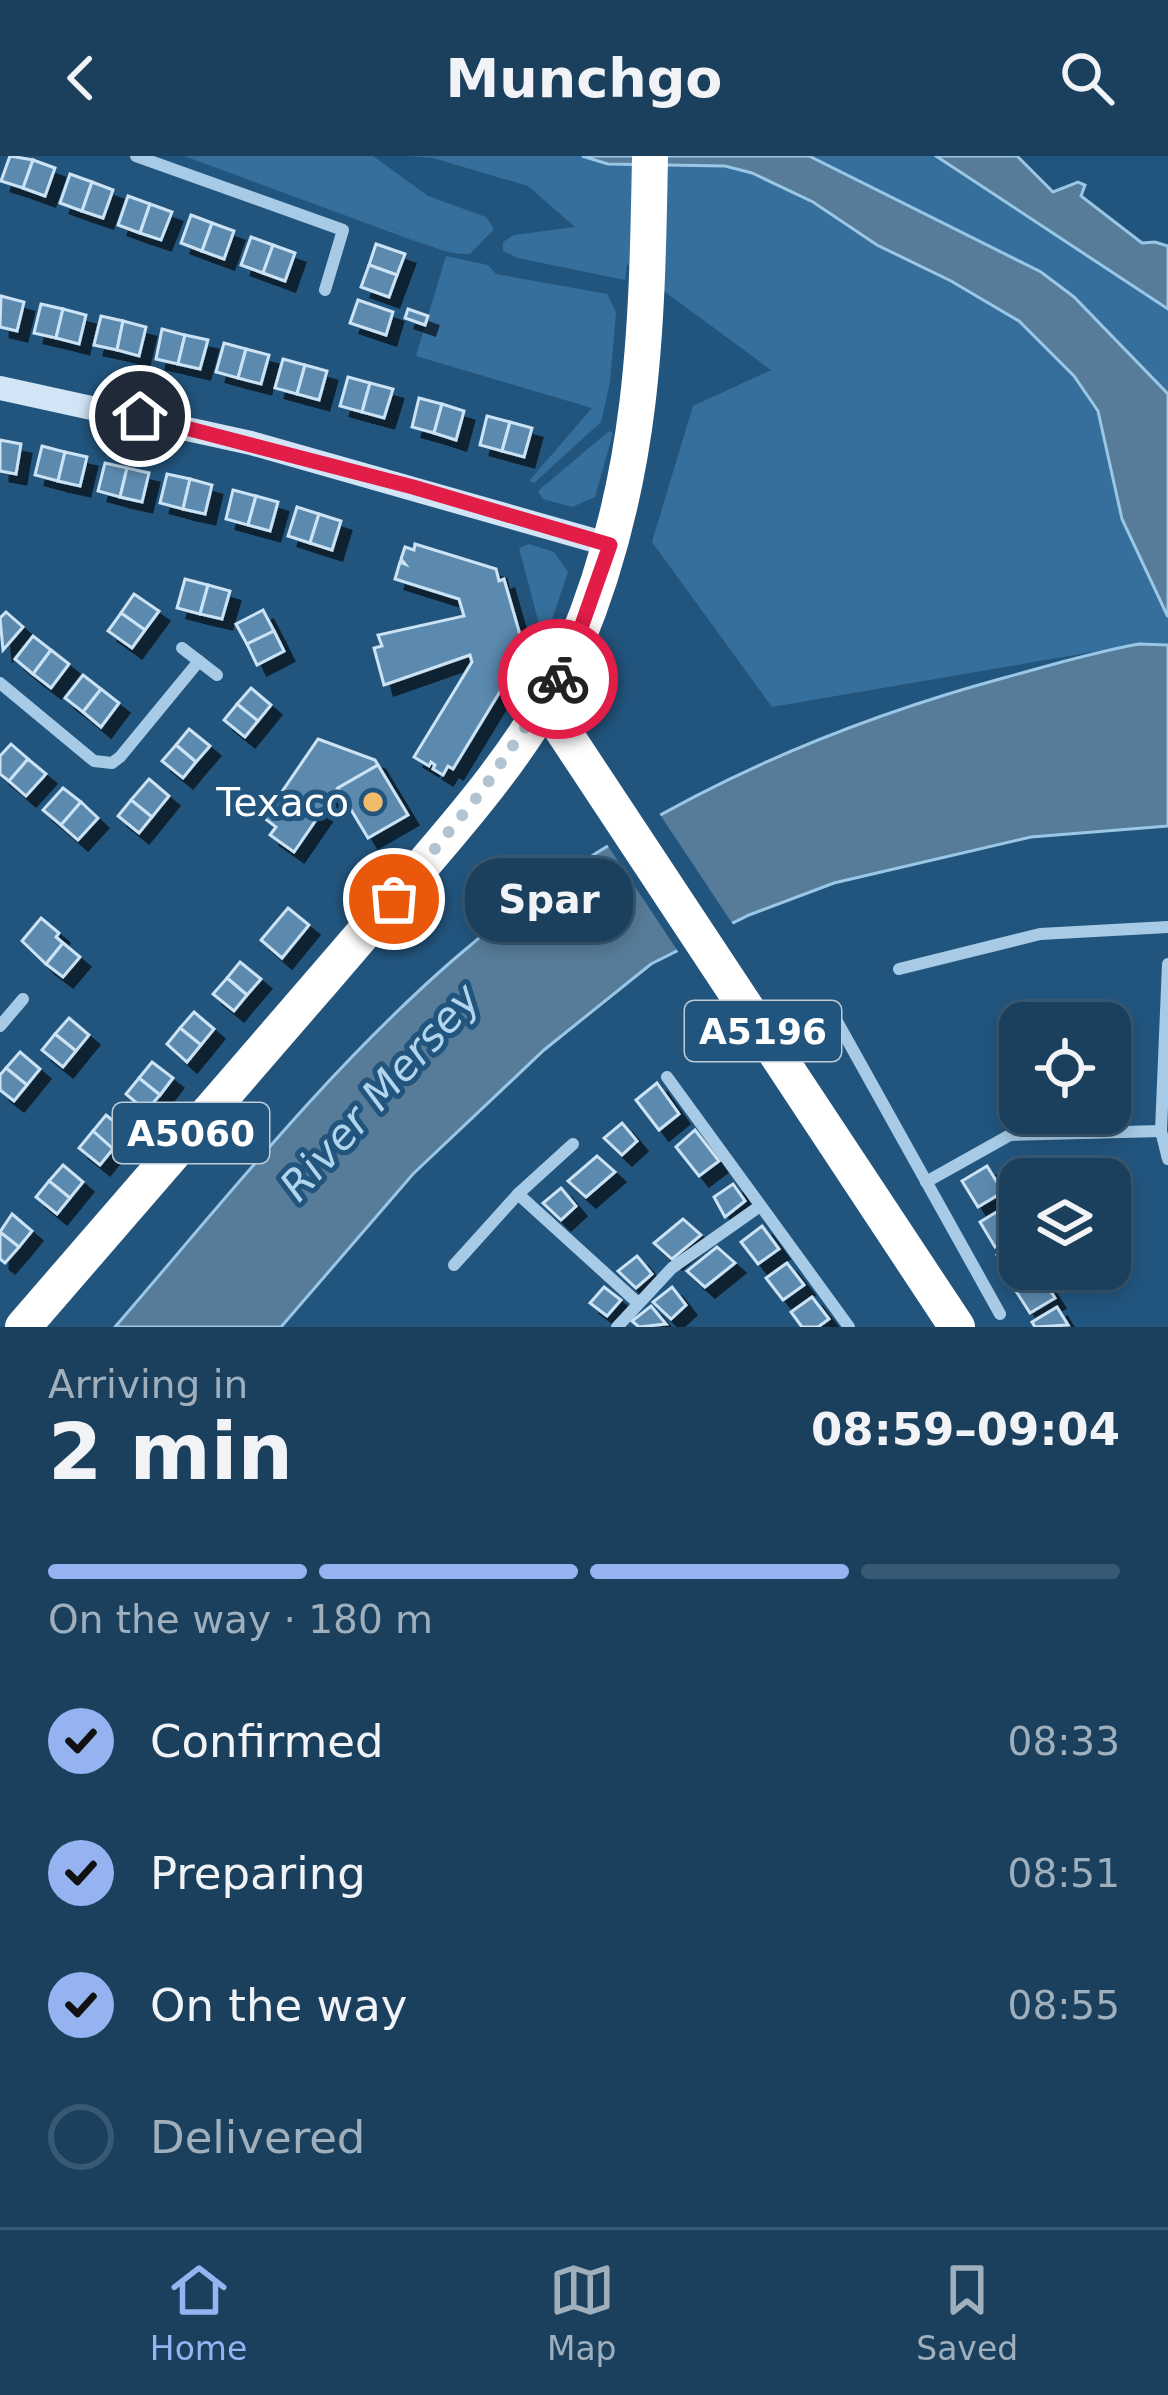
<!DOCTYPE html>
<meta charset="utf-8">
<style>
body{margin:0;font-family:"DejaVu Sans",sans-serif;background:#274b67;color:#f1f3f6;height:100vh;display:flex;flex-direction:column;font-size:45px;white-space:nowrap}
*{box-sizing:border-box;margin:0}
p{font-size:39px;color:#9fafbc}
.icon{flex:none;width:66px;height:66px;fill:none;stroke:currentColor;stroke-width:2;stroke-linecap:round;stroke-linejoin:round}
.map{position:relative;height:1171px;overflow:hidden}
.sheet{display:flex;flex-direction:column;background:#1a405e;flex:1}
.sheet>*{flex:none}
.tools{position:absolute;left:999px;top:846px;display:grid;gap:24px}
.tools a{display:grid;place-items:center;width:132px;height:132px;border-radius:24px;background:#1a405e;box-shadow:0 6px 18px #0003,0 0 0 3px #385973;font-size:60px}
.pin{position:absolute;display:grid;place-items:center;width:102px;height:102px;color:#fff;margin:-51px;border:6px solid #fff;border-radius:50%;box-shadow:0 3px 12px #0007}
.courier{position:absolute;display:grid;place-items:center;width:120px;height:120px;margin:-60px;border:9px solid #e11d48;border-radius:50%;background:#fff;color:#222;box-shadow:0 3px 15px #0007}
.bubble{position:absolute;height:84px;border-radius:36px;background:#1a405e;box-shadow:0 6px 18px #0003,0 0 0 3px #385973;font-size:39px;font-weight:600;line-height:84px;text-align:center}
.summary em{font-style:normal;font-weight:600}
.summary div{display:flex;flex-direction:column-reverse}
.summary{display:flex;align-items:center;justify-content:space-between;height:204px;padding:0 48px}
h1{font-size:78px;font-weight:600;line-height:90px}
.bar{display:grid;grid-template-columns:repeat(4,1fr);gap:18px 12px;align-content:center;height:144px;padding:0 48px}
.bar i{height:15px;border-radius:9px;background:#385973}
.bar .on{background:#95b2f1}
.bar p{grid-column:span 4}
ol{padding:0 48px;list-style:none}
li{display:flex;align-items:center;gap:36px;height:132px}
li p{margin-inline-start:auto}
li .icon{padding:12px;border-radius:50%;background:#95b2f1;color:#111;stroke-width:4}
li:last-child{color:#9fafbc}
li i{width:66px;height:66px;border:6px solid #385973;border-radius:50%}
header{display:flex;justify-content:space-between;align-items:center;height:156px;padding:0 48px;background:#1a405e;font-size:54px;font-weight:600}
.menu{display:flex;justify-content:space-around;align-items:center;height:168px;border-top:3px solid #385973;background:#1a405e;font-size:33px;color:#9fafbc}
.menu a{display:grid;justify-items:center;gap:6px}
.menu .on{color:#95b2f1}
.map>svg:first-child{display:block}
.green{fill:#366f9c}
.water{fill:#577c99;stroke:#9bc7e7;stroke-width:3}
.pier{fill:#22557e}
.building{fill:#5b8aaf;stroke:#cbe3f5;stroke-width:3;filter:url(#shadow)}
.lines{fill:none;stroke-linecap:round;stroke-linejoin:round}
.street{stroke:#a7cbe6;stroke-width:12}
.secondary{stroke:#d1e5f6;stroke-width:24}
.highway{stroke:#fff;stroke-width:36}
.done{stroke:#b2c4d2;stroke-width:12;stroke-dasharray:0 21.6}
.route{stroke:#e11d48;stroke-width:15}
.poi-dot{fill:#f2bb6a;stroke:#22557e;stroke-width:4.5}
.labels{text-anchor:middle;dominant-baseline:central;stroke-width:10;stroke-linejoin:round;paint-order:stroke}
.shield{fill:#22557e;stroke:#bdccd8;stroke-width:3}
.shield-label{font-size:36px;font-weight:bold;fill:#fff}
.poi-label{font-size:39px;fill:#fff;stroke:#22557e;text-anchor:end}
.water-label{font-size:42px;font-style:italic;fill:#b2d5ee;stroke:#22557e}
</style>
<header><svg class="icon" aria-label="back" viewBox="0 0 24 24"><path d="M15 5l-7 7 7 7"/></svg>Munchgo<svg class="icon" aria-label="search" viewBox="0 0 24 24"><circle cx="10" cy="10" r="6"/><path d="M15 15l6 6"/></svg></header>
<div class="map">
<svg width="1168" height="1171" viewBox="0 0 1168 1171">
<defs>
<filter id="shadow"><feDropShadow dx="10" dy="10" stdDeviation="0" flood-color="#0009"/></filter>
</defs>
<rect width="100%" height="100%" fill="#22557e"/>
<!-- green -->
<g class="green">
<path d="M 184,0 L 373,0 L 428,40 L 486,61 L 494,73 L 470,98 C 438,99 411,80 382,68 L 428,90 Z"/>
<polygon points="407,0 936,0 1168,153 1168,489 1139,488 772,551 652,386 693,250 771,214 627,108 625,124 518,102 503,95 503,86 514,79 575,71 528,30 433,2"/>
<polygon points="446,100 488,109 496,118 607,138 616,156 610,226 601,266 534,327 529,325 592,252 416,200"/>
<polygon points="609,275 613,277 595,341 572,351 543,343 538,335"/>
<polygon points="529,388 554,396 568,416 544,487 519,392"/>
</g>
<!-- water -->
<g class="water">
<polygon points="582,0 809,0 1041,116 1074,141 1168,238 1168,461 1122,363 1098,255 1074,220 1019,165 951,125 877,89 813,46 752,17 725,10 608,8"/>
<polygon points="936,0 1017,0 1053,36 1078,26 1085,29 1081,40 1142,87 1155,86 1168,90 1168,153"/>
<path d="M 1139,488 L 1168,489 L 1168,670 L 1031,681 L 834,727 L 749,759 L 651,808 L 544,894 L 413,1018 L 281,1171 L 115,1171 C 223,1046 328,913 453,804 C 612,665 804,576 1007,521 C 1051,509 1094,496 1139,488 Z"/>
</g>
<!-- pier -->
<polygon class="pier" points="657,654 736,773 681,800 604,684"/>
<!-- building -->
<g class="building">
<polygon points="10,0 33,4 23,32 1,25"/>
<polygon points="33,4 55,12 45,40 23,32"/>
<polygon points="70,18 92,26 82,55 60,47"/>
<polygon points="92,26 113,34 103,62 82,55"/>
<polygon points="128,40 150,48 140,77 118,69"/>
<polygon points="150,48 172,56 161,84 140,77"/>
<polygon points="191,59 212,67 202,95 181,87"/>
<polygon points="212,67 234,75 224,103 202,95"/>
<polygon points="251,81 273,89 263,117 241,109"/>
<polygon points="376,88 405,98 397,119 369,109"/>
<polygon points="273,89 295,97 285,125 263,117"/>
<polygon points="369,109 397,119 389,141 361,131"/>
<polygon points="1,140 24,146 17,175 0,171"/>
<polygon points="358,144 393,156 386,179 350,167"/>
<polygon points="41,148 63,153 56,182 34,177"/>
<polygon points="63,153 86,159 79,188 56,182"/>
<polygon points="408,153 428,160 425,169 405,162"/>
<polygon points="101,160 123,165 117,194 94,189"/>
<polygon points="123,165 146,171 139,200 117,194"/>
<polygon points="162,173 185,179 178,208 156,203"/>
<polygon points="185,179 208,184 200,213 178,208"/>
<polygon points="224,187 246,193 238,222 216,216"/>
<polygon points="246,193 269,199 261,228 238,222"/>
<polygon points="283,203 305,209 297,238 275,232"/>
<polygon points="305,209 327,215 319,244 297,238"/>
<polygon points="348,221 370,227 362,256 340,250"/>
<polygon points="370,227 393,233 384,262 362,256"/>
<polygon points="419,242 442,248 434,277 412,271"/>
<polygon points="442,248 464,255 456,284 434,277"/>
<polygon points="487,260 510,266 502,295 480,289"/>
<polygon points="510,266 532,272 524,301 502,295"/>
<polygon points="0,284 21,288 16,318 0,315"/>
<polygon points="42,290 65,296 58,325 35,319"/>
<polygon points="65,296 87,301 80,330 58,325"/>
<polygon points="105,307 127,312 120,341 98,335"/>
<polygon points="127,312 149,317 142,346 120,341"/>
<polygon points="167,318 190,323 183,353 160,347"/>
<polygon points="190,323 212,329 205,358 183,353"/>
<polygon points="233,334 256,340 248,369 226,363"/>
<polygon points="256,340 278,346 270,375 248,369"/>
<polygon points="297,351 319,358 310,387 288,380"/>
<polygon points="319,358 341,365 332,394 310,387"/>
<polygon points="415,388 496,413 499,425 504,423 523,489 518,491 521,501 453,613 448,610 443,619 433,613 435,609 431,606 429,610 414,601 472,506 470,499 384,529 374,492 382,490 378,479 464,460 459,443 395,423 400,406 405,408 401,403 405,391 414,394"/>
<polygon points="185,423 208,429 200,458 177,452"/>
<polygon points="208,429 230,435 222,463 200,458"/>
<polygon points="134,438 159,455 145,474 121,457"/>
<polygon points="263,454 274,475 247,488 236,468"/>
<polygon points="6,456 23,471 3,494 0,462"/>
<polygon points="121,457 145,474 132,492 108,475"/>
<polygon points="274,475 284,495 257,509 247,488"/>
<polygon points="33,480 51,494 33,518 15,503"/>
<polygon points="51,494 69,508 51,532 33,518"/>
<polygon points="83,519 101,533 83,556 65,542"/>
<polygon points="251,532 271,549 258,565 237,548"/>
<polygon points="101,533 119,547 101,571 83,556"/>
<polygon points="237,548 258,565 245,581 224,564"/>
<polygon points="189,573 210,590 196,606 176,589"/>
<polygon points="318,583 375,604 378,609 338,632 294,696 270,679 276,671 264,662"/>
<polygon points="11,588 28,603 9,625 0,618 0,600"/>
<polygon points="176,589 196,606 183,622 162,605"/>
<polygon points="28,603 46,618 26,640 9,625"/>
<polygon points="378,609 408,659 368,682 338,632"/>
<polygon points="149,623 169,640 152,661 131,644"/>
<polygon points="63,632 81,646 61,669 43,654"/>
<polygon points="131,644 152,661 139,677 118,660"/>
<polygon points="81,646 98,662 78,684 61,669"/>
<polygon points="288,752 309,769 282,802 261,784"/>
<polygon points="41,762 59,777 56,781 63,787 46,808 22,785"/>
<polygon points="63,787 80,801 63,821 46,808"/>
<polygon points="240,806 261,823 247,839 227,822"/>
<polygon points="227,822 247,839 234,855 213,838"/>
<polygon points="194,856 214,873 201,889 180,872"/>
<polygon points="69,862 89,879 76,895 55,878"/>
<polygon points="180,872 201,889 187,906 167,888"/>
<polygon points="55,878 76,895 63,911 42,894"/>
<polygon points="20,896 40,913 27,929 6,912"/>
<polygon points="152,906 173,922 160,939 139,922"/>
<polygon points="6,912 27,929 14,945 0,934 0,919"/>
<polygon points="139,922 160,939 146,955 126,938"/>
<polygon points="657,927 679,958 659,974 636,944"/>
<polygon points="106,959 127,976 113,993 93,975"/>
<polygon points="622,967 637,985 622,999 604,982"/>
<polygon points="695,974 719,1005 699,1020 676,991"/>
<polygon points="93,975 113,993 100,1009 79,992"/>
<polygon points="597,1000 615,1016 586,1041 568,1025"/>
<polygon points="63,1009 83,1026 70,1042 49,1025"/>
<polygon points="987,1010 1003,1036 978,1051 962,1025"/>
<polygon points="49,1025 70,1042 57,1058 36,1041"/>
<polygon points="733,1028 745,1045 725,1061 714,1041"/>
<polygon points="561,1032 576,1050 561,1064 543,1047"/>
<polygon points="1005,1051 1020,1077 995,1091 980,1066"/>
<polygon points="12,1058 32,1075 19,1091 0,1076"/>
<polygon points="683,1063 701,1079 672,1103 654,1087"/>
<polygon points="762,1070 779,1093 758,1108 741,1086"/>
<polygon points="0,1076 19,1091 5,1107 0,1103"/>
<polygon points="1020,1085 1020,1113 1031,1113 1012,1125 997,1099"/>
<polygon points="717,1091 735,1107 705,1131 687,1115"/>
<polygon points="637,1100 652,1118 636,1132 618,1115"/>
<polygon points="787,1107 804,1129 783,1144 766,1122"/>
<polygon points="1039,1117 1055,1142 1030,1157 1014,1132"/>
<polygon points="604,1131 621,1144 607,1160 590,1147"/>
<polygon points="672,1131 686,1149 671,1163 653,1146"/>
<polygon points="812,1141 829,1163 818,1171 802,1171 791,1156"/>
<polygon points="651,1150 666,1168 639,1171 632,1165"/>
<polygon points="1057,1151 1068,1169 1035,1171 1032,1166"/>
</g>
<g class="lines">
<!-- street -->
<g class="street">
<polyline points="136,0 343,74 325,134"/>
<polyline points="182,492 217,519"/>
<polyline points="0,527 94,605 112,607 120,601 199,505"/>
<polyline points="1168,808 1161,975 1168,1003"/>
<polyline points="899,813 1040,778 1168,771"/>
<polyline points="834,860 1000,1158"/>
<polyline points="0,870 23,843"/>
<polyline points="667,921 849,1171"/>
<polyline points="926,1026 1010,979 1161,975"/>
<polyline points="518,1038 638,1147"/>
<polyline points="454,1109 518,1038 573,988"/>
<polyline points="617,1171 672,1112 760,1050"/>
</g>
<!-- secondary -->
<polyline class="secondary" points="0,232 251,287 610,389"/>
<!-- highway -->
<g class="highway">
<polyline points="544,546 957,1171"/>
<path d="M 23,1171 C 138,1038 253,906 367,773 C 439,690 532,591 575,489 C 644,324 647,175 650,0"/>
</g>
</g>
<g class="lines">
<!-- done -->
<polyline class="done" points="394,743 482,635 558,523"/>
<!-- route -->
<polyline class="route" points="140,260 413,331 610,389 577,483 558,523"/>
</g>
<!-- markers -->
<circle class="poi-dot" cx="373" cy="646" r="12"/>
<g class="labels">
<!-- shield labels -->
<g class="shield">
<rect x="685" y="845" width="156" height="60" rx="9"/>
<rect x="113" y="947" width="156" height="60" rx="9"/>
</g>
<g class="shield-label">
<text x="763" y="875">A5196</text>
<text x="191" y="977">A5060</text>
</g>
<!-- poi labels -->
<g class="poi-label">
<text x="349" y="646">Texaco</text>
</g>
<!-- water labels -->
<g class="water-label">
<text transform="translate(380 936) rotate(-48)">River Mersey</text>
</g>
</g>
</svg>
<div class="tools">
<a><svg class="icon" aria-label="locate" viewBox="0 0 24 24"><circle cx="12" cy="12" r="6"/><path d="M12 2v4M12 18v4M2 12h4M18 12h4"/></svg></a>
<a><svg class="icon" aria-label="layers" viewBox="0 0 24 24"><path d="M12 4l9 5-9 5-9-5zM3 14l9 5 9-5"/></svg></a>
</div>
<div class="pin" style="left:394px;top:743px;background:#ea580c"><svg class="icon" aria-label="bag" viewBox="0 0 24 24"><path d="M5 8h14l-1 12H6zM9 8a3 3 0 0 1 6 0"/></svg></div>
<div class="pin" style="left:140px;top:260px;background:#1f2937"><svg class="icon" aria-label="home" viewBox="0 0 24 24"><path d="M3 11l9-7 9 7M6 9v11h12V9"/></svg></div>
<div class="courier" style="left:558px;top:523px"><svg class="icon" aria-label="bike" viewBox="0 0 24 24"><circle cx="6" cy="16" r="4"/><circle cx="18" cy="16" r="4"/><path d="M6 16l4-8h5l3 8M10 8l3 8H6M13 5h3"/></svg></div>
<div class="bubble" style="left:465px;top:702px;width:168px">Spar</div>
</div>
<section class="sheet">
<div class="summary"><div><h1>2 min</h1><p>Arriving in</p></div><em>08:59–09:04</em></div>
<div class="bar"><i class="on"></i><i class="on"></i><i class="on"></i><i></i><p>On the way · 180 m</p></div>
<ol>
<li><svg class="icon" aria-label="check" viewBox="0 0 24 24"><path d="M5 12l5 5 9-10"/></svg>Confirmed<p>08:33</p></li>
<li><svg class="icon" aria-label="check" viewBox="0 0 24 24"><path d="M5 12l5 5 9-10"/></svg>Preparing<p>08:51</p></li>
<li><svg class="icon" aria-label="check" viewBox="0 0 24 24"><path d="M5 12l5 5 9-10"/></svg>On the way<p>08:55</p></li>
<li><i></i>Delivered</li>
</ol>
</section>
<nav class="menu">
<a class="on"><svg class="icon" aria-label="home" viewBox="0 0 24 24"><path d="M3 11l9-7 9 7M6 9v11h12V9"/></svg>Home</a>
<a><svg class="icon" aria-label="map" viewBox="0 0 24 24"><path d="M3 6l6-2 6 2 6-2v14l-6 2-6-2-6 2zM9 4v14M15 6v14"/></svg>Map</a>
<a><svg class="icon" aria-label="saved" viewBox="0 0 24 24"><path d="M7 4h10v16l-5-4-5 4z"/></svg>Saved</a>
</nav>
